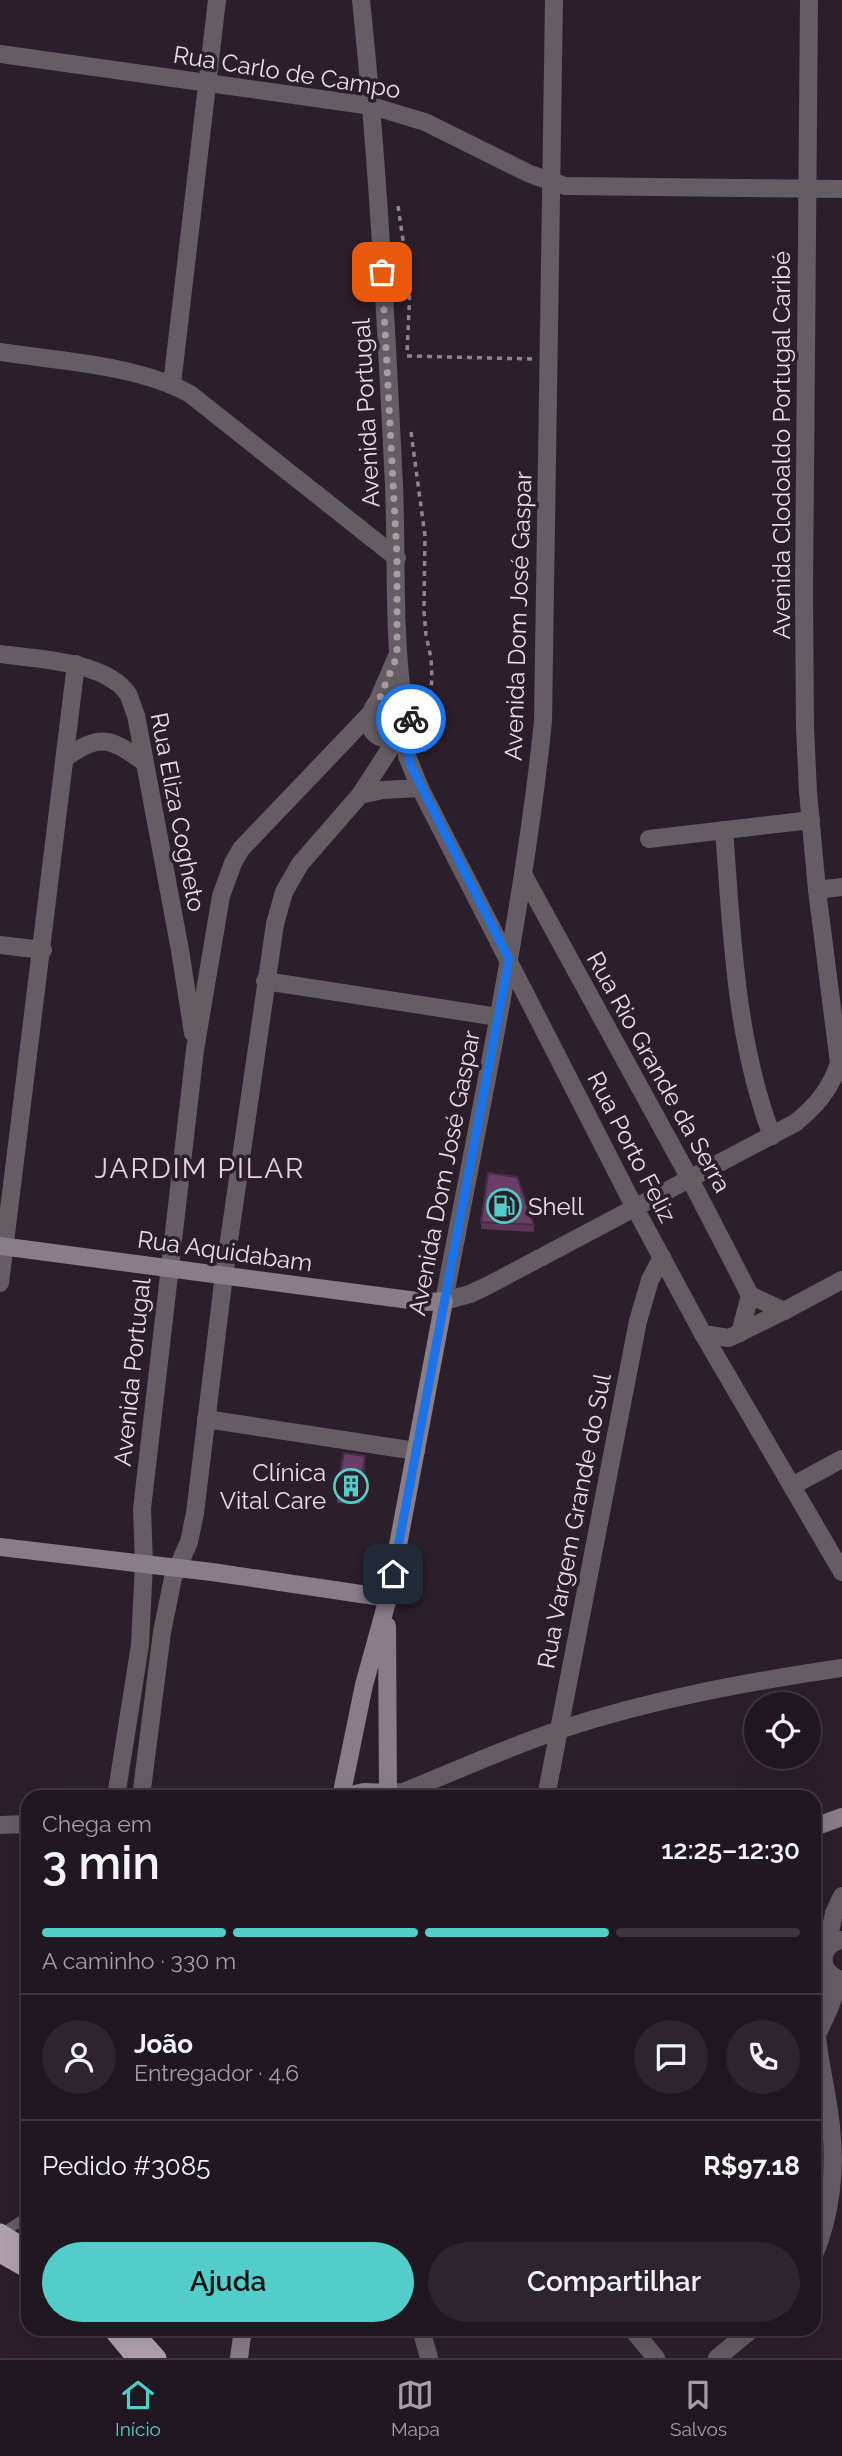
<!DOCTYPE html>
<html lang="pt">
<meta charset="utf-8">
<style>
body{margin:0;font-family:Raleway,sans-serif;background:#2d242d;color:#f1f3f6;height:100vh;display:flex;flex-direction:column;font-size:26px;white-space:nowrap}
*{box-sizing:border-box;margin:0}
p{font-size:23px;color:#a29fa5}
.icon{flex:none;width:38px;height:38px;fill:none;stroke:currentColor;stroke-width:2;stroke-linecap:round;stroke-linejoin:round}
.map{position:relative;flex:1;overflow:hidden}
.drawer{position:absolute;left:21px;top:1790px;width:800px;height:546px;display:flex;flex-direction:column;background:#211720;border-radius:21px;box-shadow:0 7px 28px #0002,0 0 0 2px #3e363e}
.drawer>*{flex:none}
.tools{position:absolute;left:744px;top:1692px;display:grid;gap:14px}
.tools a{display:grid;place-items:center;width:77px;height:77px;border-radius:50%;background:#211720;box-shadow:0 7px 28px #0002,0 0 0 2px #3e363e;font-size:35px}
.pin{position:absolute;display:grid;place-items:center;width:60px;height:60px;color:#fff;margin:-30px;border-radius:14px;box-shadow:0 4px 10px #0006}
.courier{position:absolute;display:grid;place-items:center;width:70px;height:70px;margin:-35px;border:5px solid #1a73e8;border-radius:50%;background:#fff;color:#222;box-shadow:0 2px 9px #0007}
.overview em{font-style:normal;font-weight:600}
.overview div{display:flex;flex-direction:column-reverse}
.overview{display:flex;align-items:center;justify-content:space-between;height:119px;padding:0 21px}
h1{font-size:46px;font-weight:600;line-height:52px}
.bar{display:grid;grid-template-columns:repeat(4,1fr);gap:10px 7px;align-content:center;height:84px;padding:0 21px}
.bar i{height:9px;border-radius:5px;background:#3e363e}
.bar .on{background:#53cdc9}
.bar p{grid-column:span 4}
.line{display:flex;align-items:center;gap:18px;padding:0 21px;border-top:2px solid #3e363e}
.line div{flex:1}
.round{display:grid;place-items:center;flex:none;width:74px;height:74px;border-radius:37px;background:#2d242d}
.button{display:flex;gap:14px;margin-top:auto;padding:14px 21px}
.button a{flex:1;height:80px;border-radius:42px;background:#53cdc9;color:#111;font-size:28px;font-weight:600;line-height:80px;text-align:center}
.button a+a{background:#2d242d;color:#f1f3f6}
.tabs{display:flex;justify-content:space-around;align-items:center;height:98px;border-top:2px solid #3e363e;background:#211720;font-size:19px;color:#a29fa5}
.tabs a{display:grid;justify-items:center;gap:4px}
.tabs .on{color:#53cdc9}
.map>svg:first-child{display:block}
.green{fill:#452b43}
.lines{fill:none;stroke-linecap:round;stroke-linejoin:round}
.path{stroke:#90858f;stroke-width:3.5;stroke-dasharray:5 5;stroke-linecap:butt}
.service{stroke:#645d64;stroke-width:10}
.minor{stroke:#645d64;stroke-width:18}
.tertiary{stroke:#645d64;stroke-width:18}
.secondary{stroke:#897e88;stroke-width:18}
.trunk{stroke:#b2a2b0;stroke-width:19}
.wall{fill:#5a3658}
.shaded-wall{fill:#4a2c47}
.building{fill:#693f66;stroke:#4a2c47;stroke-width:2}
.done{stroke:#a79ca6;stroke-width:7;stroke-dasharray:0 12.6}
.route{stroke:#1a73e8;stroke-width:9}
.labels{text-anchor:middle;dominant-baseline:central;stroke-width:7;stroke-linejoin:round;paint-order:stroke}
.street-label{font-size:24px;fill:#e9dfe8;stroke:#2c1f2b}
.poi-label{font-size:24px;fill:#e9dfe8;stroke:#2c1f2b;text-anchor:start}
.quarter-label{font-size:28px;letter-spacing:2px;fill:#e6d4e4;stroke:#2c1f2b}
</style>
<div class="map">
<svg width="842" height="2358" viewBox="0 0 842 2358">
<rect width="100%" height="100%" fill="#2c1f2b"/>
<!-- green -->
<polygon class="green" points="816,2112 828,2171 814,2216 814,2114"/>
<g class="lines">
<!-- path -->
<g class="path">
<polyline points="398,206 410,288 407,354"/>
<polyline points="407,356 533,359"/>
<polyline points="411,432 425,536 424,611 426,635 431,658 432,679 428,709"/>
</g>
<!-- service -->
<polyline class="service" points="1,2234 28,2216"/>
<!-- minor -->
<g class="minor">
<polyline points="0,54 372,106 425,122 530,174 565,186 842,189"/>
<path d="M 0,352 C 59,361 138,365 190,394 L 397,558"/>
<polyline points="172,384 217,0"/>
<path d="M 724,830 C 732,934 735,1038 772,1136"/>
<polyline points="649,839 811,820"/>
<polyline points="817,890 842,887"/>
<polyline points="0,945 43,950"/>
<polyline points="265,981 498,1017"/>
<polyline points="0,1283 76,664"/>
<path d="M 444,1301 L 470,1294 L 487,1286 L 795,1123 C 816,1106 831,1089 839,1063 L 817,890 L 808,792 L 805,727 L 804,591 L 809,0"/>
<polyline points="784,1311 842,1280"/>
<polyline points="206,1419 416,1451"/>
<polyline points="792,1486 842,1459"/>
<path d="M 388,1793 L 403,1792 C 456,1771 508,1747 562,1729 C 653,1699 747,1682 842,1668"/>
<polyline points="546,1797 638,1321 650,1280 662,1257"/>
<polyline points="0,1825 28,1824"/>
<path d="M 842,1940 C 817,1945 818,1974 842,1980"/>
<polyline points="827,1947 834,1913 842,1896"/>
<polyline points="817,2035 830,2007 839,1980"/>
<path d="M 814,2255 C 831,2215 836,2169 831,2127 C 826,2073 804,2020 824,1967"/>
<polyline points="717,2358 752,2329"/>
</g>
<!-- tertiary -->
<g class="tertiary">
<path d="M 361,0 C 378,161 386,323 394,485 C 397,558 393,630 403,702"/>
<path d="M 0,654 C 36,659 106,661 128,694 C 131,700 133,709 136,715 L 180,950 L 193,1033"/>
<polyline points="378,700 397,656"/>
<polyline points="405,733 407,756 420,788 635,1208 703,1334 842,1572"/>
<path d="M 65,758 C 101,733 111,738 145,763"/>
<polyline points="360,795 383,790 420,788"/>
<polyline points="523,874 690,1179 750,1295 784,1311"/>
<path d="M 444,1301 C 480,1109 523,916 543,721 L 554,0"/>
<polyline points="740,1333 750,1295"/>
<polyline points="703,1334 729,1338 784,1311"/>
<polyline points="116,1797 140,1645 144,1563 142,1509 195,1050 221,896 233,863 241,849 369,715"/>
<path d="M 141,1797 L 162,1632 L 173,1578 L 189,1542 L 195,1513 L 224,1275 L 275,924 L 284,892 L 300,864 L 360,795 L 397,738 C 410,730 417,713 403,702 C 373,677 349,746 397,738"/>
<polyline points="421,2329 429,2358"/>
<polyline points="632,2329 656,2358"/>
</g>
<!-- secondary -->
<g class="secondary">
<polyline points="0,1246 425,1302 444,1301 388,1598 364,1685 341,1797"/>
<polyline points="0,1547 212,1572 388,1598"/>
<polyline points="387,1626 388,1797"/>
<polyline points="341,1797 364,1792 388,1793"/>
<polyline points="814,1827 842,1817"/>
<polyline points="239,2358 243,2329"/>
</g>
<!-- trunk -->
<g class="trunk">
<polyline points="0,2233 28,2250"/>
<polyline points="0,2253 28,2269"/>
<polyline points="112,2329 136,2358"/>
<polyline points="131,2329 157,2358"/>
</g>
</g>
<!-- wall -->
<g class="wall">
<polygon points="481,1222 534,1225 534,1232 481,1229"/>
<polygon points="365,1470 360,1504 337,1503 337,1489"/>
</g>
<!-- shaded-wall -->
<polygon class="shaded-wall" points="365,1456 365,1470 360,1504 360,1491"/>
<!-- building -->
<g class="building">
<polygon points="488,1173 517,1177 534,1225 481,1222"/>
<polygon points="344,1453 365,1456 360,1491 337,1489"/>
</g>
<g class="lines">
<!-- done -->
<path class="done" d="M 382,272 L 397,558 L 397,656 L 379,700 C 395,694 408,701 411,719"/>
<!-- route -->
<polyline class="route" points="393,1574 509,959 411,766 405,733 411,719"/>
</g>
<!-- icons -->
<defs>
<g id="fuel-ring" transform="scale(1.75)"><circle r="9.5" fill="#2c1f2b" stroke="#53cdc9" stroke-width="1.5"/><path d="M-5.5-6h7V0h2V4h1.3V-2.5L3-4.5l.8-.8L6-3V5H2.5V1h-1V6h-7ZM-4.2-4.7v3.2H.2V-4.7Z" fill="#53cdc9"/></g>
<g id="building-ring" transform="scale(1.75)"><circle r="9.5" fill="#2c1f2b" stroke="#53cdc9" stroke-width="1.5"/><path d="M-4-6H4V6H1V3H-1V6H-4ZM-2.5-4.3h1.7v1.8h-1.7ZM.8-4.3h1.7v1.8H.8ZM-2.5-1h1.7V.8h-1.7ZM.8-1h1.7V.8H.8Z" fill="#53cdc9"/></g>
</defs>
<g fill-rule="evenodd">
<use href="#fuel-ring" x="504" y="1206"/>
<use href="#building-ring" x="351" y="1486"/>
</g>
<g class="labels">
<!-- street labels -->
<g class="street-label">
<text transform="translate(287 72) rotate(9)">Rua Carlo de Campo</text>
<text transform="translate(366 413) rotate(-93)">Avenida Portugal</text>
<text transform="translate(781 445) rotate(-90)">Avenida Clodoaldo Portugal Caribé</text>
<text transform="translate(518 616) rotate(-88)">Avenida Dom José Gaspar</text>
<text transform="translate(178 812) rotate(79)">Rua Eliza Cogheto</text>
<text transform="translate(659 1072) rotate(61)">Rua Rio Grande da Serra</text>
<text transform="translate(632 1147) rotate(63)">Rua Porto Feliz</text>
<text transform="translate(444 1173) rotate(-79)">Avenida Dom José Gaspar</text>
<text transform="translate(225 1251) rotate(8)">Rua Aquidabam</text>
<text transform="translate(132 1372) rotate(-84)">Avenida Portugal</text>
<text transform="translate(574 1521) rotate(-79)">Rua Vargem Grande do Sul</text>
</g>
<!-- poi labels -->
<g class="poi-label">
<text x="528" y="1206">Shell</text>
<text x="326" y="1472" text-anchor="end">Clínica<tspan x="326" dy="28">Vital Care</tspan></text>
</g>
<!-- quarter labels -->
<g class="quarter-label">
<text x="200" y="1168">JARDIM PILAR</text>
</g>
</g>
</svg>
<div class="tools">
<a><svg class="icon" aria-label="locate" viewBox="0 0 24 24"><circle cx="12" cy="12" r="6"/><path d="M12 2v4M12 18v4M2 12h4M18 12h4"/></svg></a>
</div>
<div class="pin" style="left:382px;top:272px;background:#ea580c"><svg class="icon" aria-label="bag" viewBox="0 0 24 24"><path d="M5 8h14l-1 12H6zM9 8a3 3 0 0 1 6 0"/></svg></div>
<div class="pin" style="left:393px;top:1574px;background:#1f2937"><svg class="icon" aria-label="home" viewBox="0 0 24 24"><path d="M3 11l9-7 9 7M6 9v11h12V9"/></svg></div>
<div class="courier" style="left:411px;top:719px"><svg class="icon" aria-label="bike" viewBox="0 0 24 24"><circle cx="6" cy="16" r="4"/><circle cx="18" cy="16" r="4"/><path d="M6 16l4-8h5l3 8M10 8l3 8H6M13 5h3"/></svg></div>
<section class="drawer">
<div class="overview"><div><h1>3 min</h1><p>Chega em</p></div><em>12:25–12:30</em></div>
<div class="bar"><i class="on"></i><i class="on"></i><i class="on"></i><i></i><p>A caminho · 330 m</p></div>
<div class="line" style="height:126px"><a class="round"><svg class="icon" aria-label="person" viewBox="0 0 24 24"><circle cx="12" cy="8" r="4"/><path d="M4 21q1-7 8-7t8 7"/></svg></a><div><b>João</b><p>Entregador · 4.6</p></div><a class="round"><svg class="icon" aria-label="chat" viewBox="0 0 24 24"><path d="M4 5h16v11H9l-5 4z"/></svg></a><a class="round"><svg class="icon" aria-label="phone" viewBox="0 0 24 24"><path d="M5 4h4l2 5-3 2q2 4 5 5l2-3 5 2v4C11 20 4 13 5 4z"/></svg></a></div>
<div class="line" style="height:91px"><div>Pedido #3085</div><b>R$97.18</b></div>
<div class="button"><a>Ajuda</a><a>Compartilhar</a></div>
</section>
</div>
<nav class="tabs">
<a class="on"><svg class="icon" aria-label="home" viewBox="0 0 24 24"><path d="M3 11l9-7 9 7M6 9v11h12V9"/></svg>Início</a>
<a><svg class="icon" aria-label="map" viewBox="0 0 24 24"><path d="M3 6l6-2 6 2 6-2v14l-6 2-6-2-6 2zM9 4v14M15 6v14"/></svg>Mapa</a>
<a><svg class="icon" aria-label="saved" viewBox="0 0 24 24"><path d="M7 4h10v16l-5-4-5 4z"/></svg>Salvos</a>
</nav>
